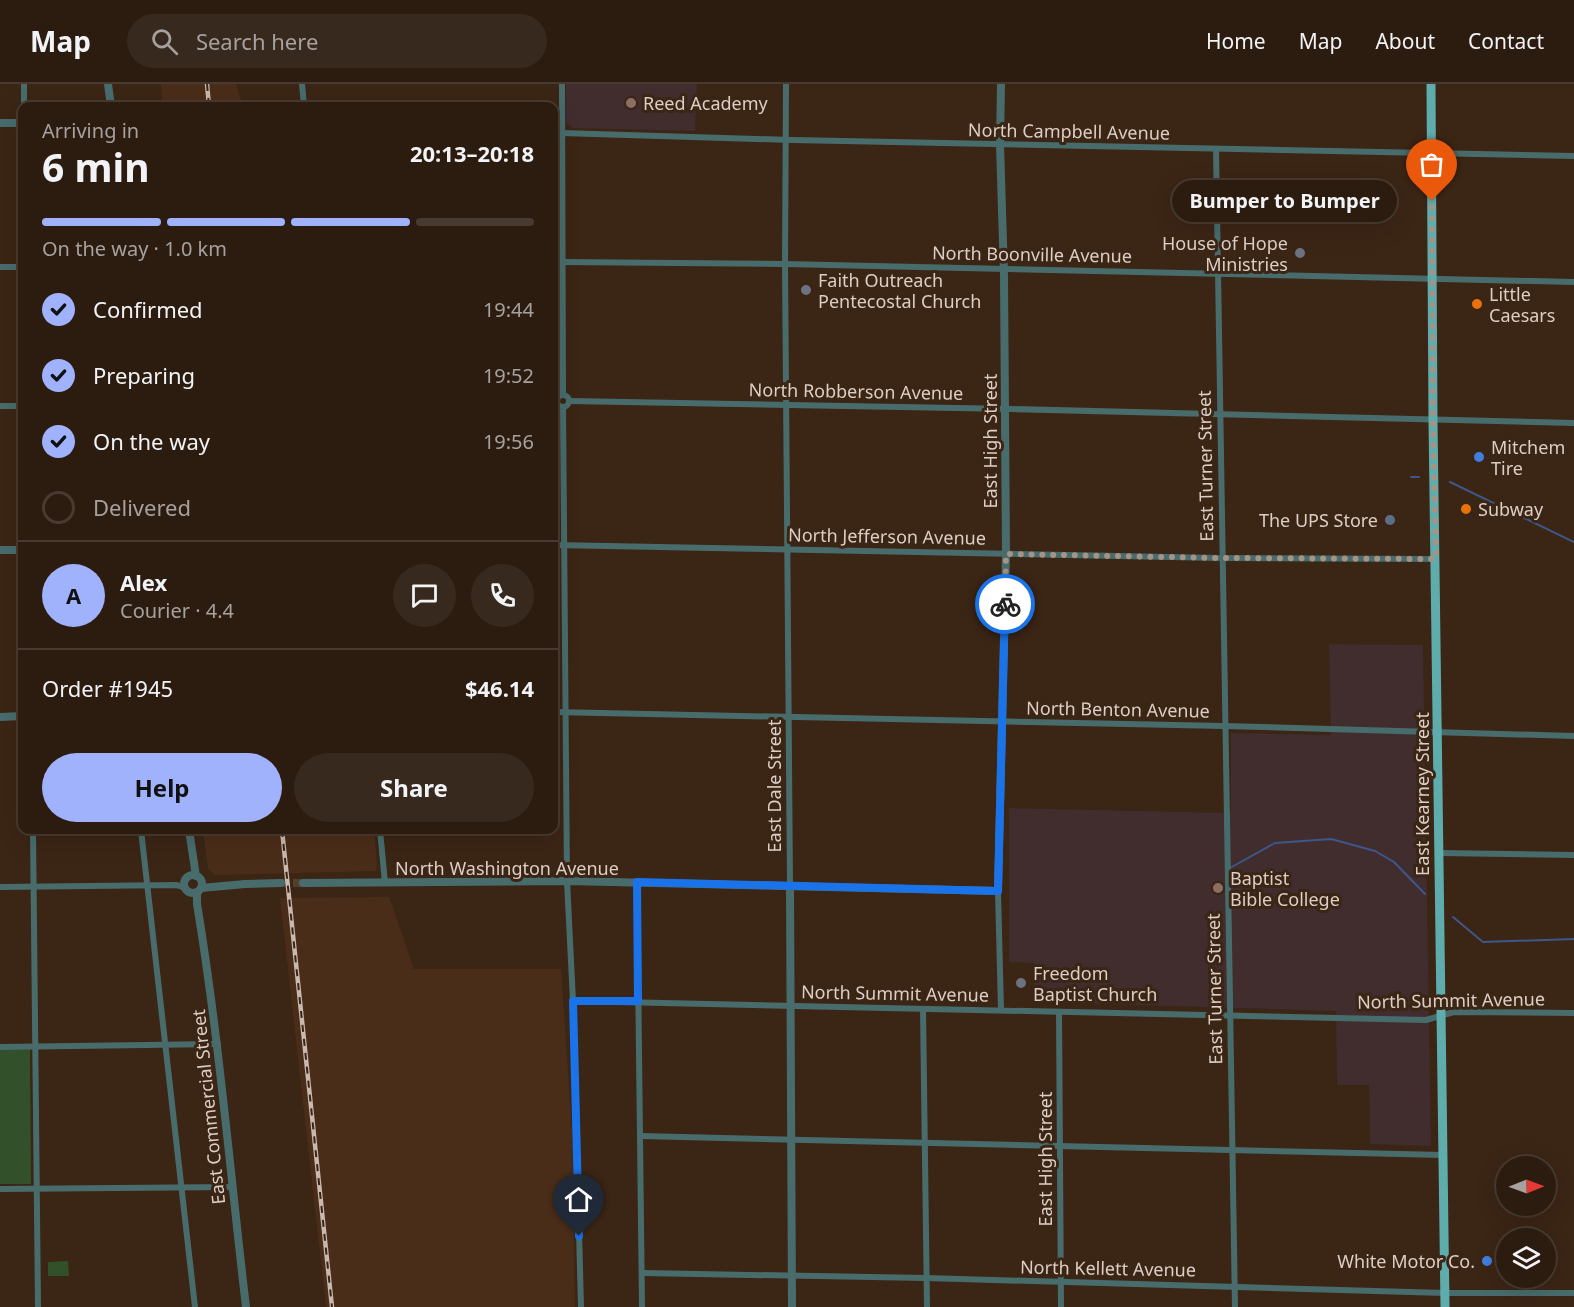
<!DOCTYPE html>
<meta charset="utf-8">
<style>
body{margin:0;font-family:"Noto Sans",sans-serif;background:#38291e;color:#f1f3f6;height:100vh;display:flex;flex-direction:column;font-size:22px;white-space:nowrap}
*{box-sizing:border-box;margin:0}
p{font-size:20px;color:#a6a19f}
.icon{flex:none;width:33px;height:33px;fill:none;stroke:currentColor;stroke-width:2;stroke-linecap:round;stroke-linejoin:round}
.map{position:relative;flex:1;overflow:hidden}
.panel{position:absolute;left:18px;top:18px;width:540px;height:732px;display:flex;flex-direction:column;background:#2c1c10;border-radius:12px;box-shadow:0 6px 24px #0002,0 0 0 2px #483a30}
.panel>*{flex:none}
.needle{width:39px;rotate:89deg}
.buttons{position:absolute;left:1496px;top:1072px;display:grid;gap:12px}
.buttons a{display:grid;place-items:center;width:60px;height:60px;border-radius:50%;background:#2c1c10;box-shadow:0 6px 24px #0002,0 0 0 2px #483a30;font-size:30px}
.pin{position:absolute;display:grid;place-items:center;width:51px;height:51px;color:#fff;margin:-62px -26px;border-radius:50% 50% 50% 0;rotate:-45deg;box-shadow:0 0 6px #0007}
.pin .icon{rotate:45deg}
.courier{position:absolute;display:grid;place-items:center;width:60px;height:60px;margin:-30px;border:4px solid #1a73e8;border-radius:50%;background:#fff;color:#222;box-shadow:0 2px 8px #0007}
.bubble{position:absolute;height:42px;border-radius:21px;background:#2c1c10;box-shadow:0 6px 24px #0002,0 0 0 2px #483a30;font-size:20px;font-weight:700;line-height:42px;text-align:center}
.overview em{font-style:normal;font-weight:700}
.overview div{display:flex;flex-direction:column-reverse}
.overview{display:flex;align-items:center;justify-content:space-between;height:102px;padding:0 24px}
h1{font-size:39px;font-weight:700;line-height:45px}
.bar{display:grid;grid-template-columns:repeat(4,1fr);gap:9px 6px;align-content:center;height:72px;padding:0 24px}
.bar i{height:8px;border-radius:4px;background:#483a30}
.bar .selected{background:#a1b2fd}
.bar p{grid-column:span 4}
.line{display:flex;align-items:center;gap:15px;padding:0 24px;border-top:2px solid #483a30}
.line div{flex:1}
.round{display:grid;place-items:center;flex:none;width:63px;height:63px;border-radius:32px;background:#38291e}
ol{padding:0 24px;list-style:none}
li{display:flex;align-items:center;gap:18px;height:66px}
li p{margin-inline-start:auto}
li .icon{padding:6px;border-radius:50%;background:#a1b2fd;color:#111;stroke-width:4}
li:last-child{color:#a6a19f}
li i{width:33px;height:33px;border:3px solid #483a30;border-radius:50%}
.button{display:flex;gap:12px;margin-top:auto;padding:12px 24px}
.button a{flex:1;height:69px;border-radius:36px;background:#a1b2fd;color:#111;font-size:24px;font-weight:700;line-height:69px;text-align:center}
.button a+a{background:#38291e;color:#f1f3f6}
header{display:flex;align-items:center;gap:36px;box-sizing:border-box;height:84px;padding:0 30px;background:#2c1c10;border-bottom:2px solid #483a30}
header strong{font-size:28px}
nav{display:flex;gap:33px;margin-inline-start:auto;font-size:21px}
.search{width:420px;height:54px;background:#38291e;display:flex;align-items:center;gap:15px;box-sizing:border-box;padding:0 21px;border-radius:33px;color:#a6a19f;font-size:22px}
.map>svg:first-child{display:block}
.built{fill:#4a2d19}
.education{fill:#412c2e}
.green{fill:#32512a}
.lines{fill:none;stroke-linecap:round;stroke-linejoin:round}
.stream{stroke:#3d578b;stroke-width:2}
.tertiary-tunnel{stroke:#533e2f;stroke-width:8;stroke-dasharray:8 4;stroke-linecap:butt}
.minor{stroke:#486c6c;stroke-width:6}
.tertiary{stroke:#486c6c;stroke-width:8}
.primary{stroke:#5facac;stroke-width:9}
.rail-casing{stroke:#c8b8ae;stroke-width:4.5}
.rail{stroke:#3b2515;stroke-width:2;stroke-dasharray:7;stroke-linecap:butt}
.done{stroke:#a49387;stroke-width:6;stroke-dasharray:0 10.8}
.route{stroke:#1a73e8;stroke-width:8}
.education-dot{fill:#8d6e63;stroke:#3b2515;stroke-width:2}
.worship-dot{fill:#6b7280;stroke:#3b2515;stroke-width:2}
.food-dot{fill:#e8710a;stroke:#3b2515;stroke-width:2}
.shop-dot{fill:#3f7fe0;stroke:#3b2515;stroke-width:2}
.service-dot{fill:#5c6f8a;stroke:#3b2515;stroke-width:2}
.labels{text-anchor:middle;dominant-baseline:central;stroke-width:6;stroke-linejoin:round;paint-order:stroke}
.poi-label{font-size:18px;fill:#ddcec5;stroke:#3b2515;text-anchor:start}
.street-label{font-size:18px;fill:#ddcec5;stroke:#3b2515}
</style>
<header>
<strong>Map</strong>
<div class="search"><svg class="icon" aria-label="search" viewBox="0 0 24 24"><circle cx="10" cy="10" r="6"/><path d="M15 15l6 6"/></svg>Search here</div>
<nav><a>Home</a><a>Map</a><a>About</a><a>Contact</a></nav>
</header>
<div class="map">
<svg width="1574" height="1223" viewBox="0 0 1574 1223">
<rect width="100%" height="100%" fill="#3b2515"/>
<!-- built -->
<g class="built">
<polygon points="161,0 236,0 243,22 162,22"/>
<polygon points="203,746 374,746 377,779 376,787 215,791 208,785"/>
<polygon points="389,813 414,885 561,885 572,1046 575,1223 326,1223 280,814"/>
</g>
<!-- education -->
<g class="education">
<polygon points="566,0 697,0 695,47 573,44 566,39"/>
<polygon points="1329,560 1423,561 1431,1062 1370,1060 1369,1001 1337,1001 1336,927 1034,918 1034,879 1009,878 1009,724 1231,729 1231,649 1331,651"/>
</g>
<!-- green -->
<g class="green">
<polygon points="554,37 556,39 559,305 554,312"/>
<polygon points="30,965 31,1100 0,1100 0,966"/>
<polygon points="68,1177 69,1192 48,1192 48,1178"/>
</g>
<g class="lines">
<!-- stream -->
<g class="stream">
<polyline points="1411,393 1419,393"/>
<polyline points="1450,398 1574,458"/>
<polyline points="1230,784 1275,759 1331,755 1375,767 1394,778 1425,810"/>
<polyline points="1453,833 1483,858 1574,855"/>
</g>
<!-- tertiary-tunnel -->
<polyline class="tertiary-tunnel" points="281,799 303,799"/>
<!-- minor -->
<g class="minor">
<polyline points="24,0 24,22"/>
<polyline points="302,0 304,22"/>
<polyline points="562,0 563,311"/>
<polyline points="786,0 785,180 790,801"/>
<polyline points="562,49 792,56 1574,72"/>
<polyline points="1216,65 1235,1223"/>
<polyline points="562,178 785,180 1574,198"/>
<polyline points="0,183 22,183"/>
<circle cx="563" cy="317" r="6"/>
<polyline points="569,317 1011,325 1574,339"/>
<polyline points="0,322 22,322"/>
<polyline points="563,323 567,797 573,917 581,1223"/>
<polyline points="554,461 1221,474 1436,475"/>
<polyline points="554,628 1224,642 1574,652"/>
<polyline points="33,746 38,1223"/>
<polyline points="141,746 195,1223"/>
<polyline points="380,746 385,799"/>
<polyline points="1439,769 1574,771"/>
<polyline points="637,798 642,1223"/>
<polyline points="0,803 176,801 184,803"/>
<polyline points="998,807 1001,926"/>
<polyline points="573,917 1426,936 1454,928 1574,929"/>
<polyline points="923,925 927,1223"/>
<polyline points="1059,928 1061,1223"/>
<polyline points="0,963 218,960"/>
<polyline points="640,1052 1443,1071"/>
<polyline points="0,1105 232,1103"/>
<polyline points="642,1189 926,1194 1445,1209 1574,1209"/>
</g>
<!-- tertiary -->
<g class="tertiary">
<polyline points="108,0 111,22"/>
<polyline points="0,39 22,39"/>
<polyline points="0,466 22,466"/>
<polyline points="0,633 22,632"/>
<polyline points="189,746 196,792"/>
<circle cx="193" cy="800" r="9"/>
<polyline points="303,799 567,797 998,807 1006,470 1004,191 1000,60 1001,0"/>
<polyline points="790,801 792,1223"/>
<polyline points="201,804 245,800 281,799"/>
<path d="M 197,808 L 197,820 C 219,953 230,1088 246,1223"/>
</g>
<!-- primary -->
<polyline class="primary" points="1431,0 1433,337 1445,1223"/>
<!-- rail casing -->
<g class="rail-casing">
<g id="rail">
<polyline points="207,0 209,22"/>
<polyline points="282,746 332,1223"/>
</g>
</g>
<!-- rail -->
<use href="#rail" class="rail"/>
</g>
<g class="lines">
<!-- done -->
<polyline class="done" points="1005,520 1006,470 1221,474 1436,475 1433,337 1432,117"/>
<!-- route -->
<polyline class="route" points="579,1152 573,917 638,917 637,798 998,807 1005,520"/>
</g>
<!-- markers -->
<g class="education-dot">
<circle cx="631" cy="19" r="6"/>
<circle cx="1218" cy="804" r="6"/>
</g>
<g class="worship-dot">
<circle cx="1300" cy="169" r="6"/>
<circle cx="806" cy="206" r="6"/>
<circle cx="1021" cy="899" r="6"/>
</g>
<g class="food-dot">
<circle cx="1477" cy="220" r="6"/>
<circle cx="1466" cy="425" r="6"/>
</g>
<g class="shop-dot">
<circle cx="1479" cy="373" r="6"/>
<circle cx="1487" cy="1177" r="6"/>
</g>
<circle class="service-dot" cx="1390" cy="436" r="6"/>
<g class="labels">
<!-- poi labels -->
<g class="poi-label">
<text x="643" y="19">Reed Academy</text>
<text x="1288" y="159" text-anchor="end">House of Hope<tspan x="1288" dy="21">Ministries</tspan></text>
<text x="818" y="196">Faith Outreach<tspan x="818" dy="21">Pentecostal Church</tspan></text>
<text x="1489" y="210">Little<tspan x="1489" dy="21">Caesars</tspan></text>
<text x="1491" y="363">Mitchem<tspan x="1491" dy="21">Tire</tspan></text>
<text x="1478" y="425">Subway</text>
<text x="1378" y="436" text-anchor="end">The UPS Store</text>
<text x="1230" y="794">Baptist<tspan x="1230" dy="21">Bible College</tspan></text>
<text x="1033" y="889">Freedom<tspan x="1033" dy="21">Baptist Church</tspan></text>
<text x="1475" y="1177" text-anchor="end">White Motor Co.</text>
</g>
<!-- street labels -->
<g class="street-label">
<text transform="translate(1069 47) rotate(1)">North Campbell Avenue</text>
<text transform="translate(1032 170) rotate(1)">North Boonville Avenue</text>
<text transform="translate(856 307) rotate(1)">North Robberson Avenue</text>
<text transform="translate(990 357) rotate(-90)">East High Street</text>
<text transform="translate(1205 382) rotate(-91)">East Turner Street</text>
<text transform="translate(887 452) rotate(1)">North Jefferson Avenue</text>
<text transform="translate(1118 625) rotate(1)">North Benton Avenue</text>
<text transform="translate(774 702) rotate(-90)">East Dale Street</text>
<text transform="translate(1422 710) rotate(-90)">East Kearney Street</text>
<text x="507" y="784">North Washington Avenue</text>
<text transform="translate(1214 905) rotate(-91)">East Turner Street</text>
<text transform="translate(895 909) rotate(1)">North Summit Avenue</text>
<text transform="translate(1451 916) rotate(-1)">North Summit Avenue</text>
<text transform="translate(208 1023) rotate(-96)">East Commercial Street</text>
<text transform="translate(1045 1075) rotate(-90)">East High Street</text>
<text transform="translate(1108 1184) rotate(1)">North Kellett Avenue</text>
</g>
</g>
</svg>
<div class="buttons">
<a><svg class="needle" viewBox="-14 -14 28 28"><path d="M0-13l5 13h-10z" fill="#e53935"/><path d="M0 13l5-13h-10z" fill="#a6a19f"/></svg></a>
<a><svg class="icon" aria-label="layers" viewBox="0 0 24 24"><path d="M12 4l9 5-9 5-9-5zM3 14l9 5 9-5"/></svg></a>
</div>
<div class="pin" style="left:1432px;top:117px;background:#ea580c"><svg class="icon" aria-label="bag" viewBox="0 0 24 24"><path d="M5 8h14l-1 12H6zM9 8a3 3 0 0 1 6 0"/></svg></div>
<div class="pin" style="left:579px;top:1152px;background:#1f2937"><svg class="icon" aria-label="home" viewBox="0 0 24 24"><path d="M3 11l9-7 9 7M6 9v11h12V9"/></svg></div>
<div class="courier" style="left:1005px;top:520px"><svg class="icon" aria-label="bike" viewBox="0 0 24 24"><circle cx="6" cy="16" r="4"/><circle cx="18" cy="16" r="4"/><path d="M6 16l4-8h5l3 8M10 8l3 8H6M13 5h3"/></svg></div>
<div class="bubble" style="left:1172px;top:96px;width:225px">Bumper to Bumper</div>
<section class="panel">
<div class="overview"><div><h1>6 min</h1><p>Arriving in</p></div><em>20:13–20:18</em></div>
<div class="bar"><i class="selected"></i><i class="selected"></i><i class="selected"></i><i></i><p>On the way · 1.0 km</p></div>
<ol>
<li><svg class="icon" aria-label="check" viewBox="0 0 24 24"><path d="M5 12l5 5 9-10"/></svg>Confirmed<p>19:44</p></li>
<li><svg class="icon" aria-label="check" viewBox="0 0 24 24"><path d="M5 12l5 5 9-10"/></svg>Preparing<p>19:52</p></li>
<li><svg class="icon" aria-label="check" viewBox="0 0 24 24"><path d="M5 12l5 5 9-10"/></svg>On the way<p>19:56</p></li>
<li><i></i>Delivered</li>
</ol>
<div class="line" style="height:108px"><b class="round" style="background:#a1b2fd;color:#111">A</b><div><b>Alex</b><p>Courier · 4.4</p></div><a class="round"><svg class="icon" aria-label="chat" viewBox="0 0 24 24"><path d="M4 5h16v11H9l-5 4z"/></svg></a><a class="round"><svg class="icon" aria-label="phone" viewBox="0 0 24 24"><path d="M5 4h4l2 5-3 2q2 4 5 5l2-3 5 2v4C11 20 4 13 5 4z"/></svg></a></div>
<div class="line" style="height:78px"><div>Order #1945</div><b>$46.14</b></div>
<div class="button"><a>Help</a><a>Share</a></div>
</section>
</div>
